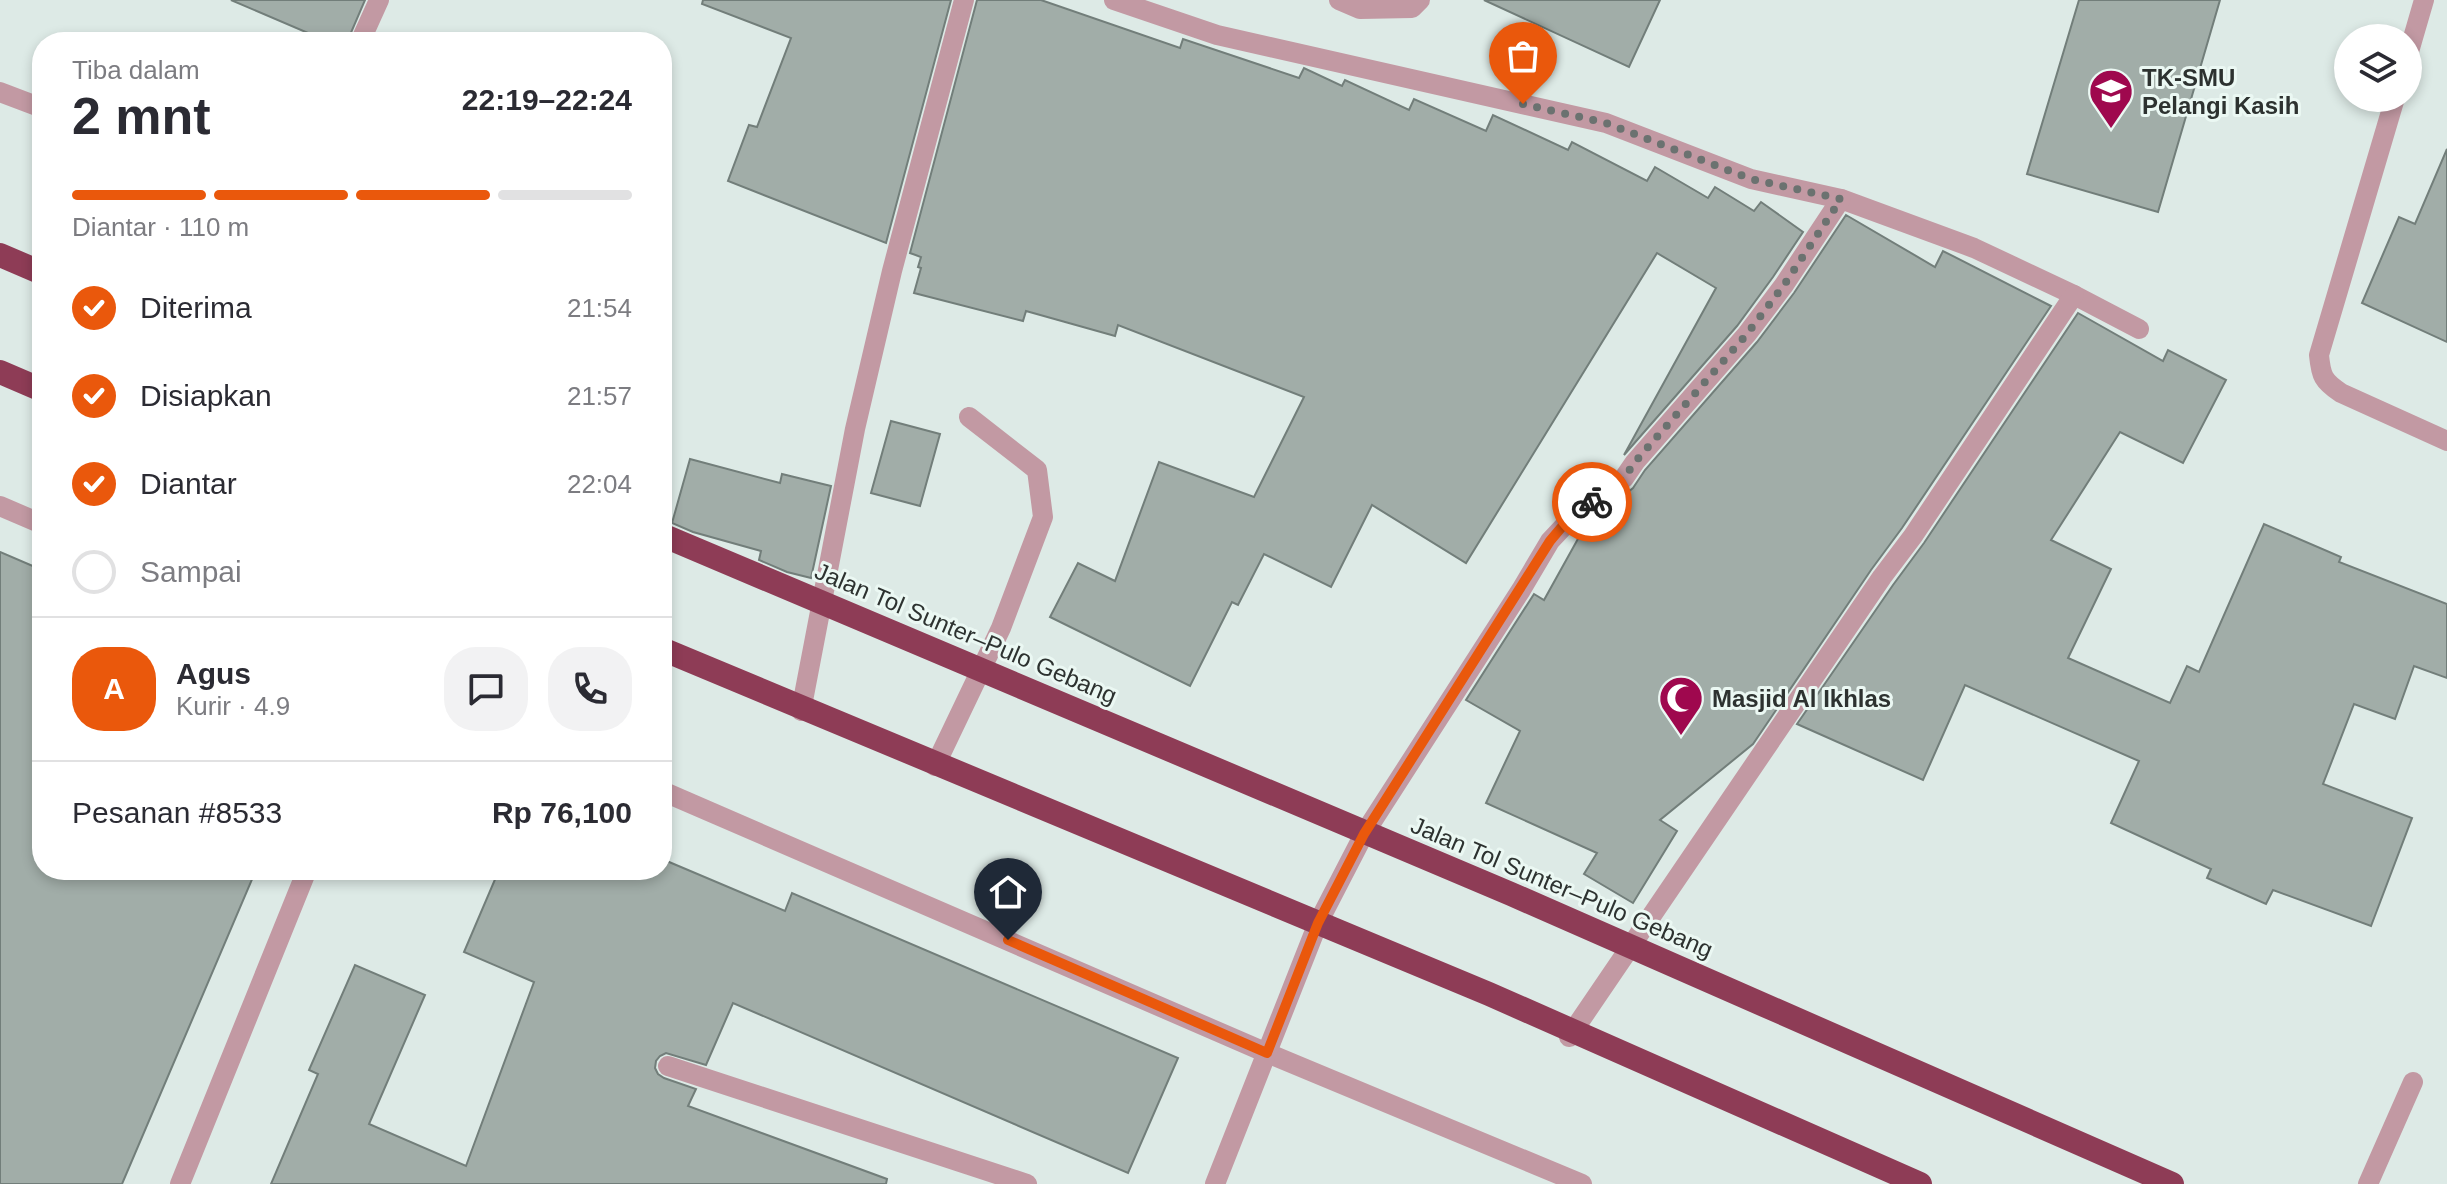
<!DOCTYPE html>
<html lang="id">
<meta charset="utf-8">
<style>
body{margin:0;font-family:Arial,sans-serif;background:#f2f2f3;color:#2b2b33;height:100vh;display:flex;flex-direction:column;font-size:30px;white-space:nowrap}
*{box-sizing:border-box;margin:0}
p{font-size:26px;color:#7c7c81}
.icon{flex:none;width:44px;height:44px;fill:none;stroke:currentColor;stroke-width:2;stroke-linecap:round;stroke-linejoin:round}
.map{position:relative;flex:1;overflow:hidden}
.drawer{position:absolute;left:32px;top:32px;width:640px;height:848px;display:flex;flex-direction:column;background:#fff;border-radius:32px;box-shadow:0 4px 12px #0003}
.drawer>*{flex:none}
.fabs{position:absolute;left:2334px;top:24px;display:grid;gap:16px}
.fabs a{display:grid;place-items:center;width:88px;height:88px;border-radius:50%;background:#fff;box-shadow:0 4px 12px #0003;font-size:40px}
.pin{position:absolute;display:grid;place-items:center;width:68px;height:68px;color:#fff;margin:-82px -34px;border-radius:50% 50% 50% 0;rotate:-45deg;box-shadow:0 0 8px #0007}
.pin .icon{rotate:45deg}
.courier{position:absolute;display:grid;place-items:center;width:80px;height:80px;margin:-40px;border:6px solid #ea580c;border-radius:50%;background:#fff;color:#222;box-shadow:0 2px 10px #0007}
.headline em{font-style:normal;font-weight:700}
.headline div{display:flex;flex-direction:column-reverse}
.headline{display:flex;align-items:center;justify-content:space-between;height:136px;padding:0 40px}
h1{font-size:52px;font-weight:700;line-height:60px}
.bar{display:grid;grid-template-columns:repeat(4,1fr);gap:12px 8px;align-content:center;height:96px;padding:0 40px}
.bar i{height:10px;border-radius:6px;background:#e1e1e2}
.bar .on{background:#ea580c}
.bar p{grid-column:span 4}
.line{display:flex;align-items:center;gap:20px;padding:0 40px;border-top:2px solid #e1e1e2}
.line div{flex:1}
.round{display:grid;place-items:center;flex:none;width:84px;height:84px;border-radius:32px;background:#f2f2f3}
ol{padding:0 40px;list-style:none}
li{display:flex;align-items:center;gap:24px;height:88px}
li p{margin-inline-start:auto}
li .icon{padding:8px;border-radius:50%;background:#ea580c;color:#fff;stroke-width:4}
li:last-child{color:#7c7c81}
li i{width:44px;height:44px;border:4px solid #e1e1e2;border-radius:50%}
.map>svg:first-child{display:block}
.building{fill:#a1ada8;stroke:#727e7a;stroke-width:2}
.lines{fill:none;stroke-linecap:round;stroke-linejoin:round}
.lane{stroke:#c299a3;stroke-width:20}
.street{stroke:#c299a3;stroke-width:20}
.highway{stroke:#8e3c56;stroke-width:24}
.highway-bridge{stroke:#8e3c56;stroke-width:24}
.done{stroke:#6b7270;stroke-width:8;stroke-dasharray:0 14.4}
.route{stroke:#ea580c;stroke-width:10}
.labels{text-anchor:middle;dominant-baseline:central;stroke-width:6;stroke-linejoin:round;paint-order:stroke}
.poi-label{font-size:24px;font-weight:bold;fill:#2d3230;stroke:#ebf8f3;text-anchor:start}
.street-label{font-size:24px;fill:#2d3230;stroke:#ebf8f3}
</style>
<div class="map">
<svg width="2447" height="1184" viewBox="0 0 2447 1184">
<rect width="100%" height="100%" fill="#ddeae6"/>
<!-- building -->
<g class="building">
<polygon points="231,0 365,0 347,42 329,42"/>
<polygon points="703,0 951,0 886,243 728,181 749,125 757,127 791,38 702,4"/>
<polygon points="977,0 1041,0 1180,48 1183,39 1299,78 1304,68 1342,86 1345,80 1409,110 1414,99 1486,131 1493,115 1568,150 1572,142 1647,181 1655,167 1708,198 1715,187 1754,211 1761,202 1803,232 1773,277 1737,326 1624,455 1716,288 1657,253 1466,563 1372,505 1331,587 1264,554 1238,605 1232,602 1190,686 1050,617 1078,563 1115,581 1159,462 1254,497 1304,397 1118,325 1115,336 1026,311 1023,321 914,293 921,268 918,267 921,257 910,253"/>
<polygon points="1484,0 1660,0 1629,67"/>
<polygon points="2079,0 2220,0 2158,212 2027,174"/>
<polygon points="2447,149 2447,342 2362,303 2399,217 2415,224"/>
<polygon points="1846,215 1935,267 1943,251 2051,306 1902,528 1871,570 1753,744 1660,820 1677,831 1633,903 1584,874 1597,853 1486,803 1520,731 1466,700 1534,594 1544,600 1589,519 1613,504 1633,488 1645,470 1757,342 1794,293"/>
<polygon points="2078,313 2163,361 2168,350 2226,380 2183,463 2120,432 2051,540 2111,569 2068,658 2170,703 2187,666 2199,672 2264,524 2341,557 2339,562 2447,604 2447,678 2414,666 2395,719 2354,704 2323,784 2412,818 2371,926 2273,890 2266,904 2207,878 2211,869 2111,823 2139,761 1965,685 1923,780 1797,724 1893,585 1924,543"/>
<polygon points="891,421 940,434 920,506 871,493"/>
<polygon points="690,459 780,483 782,474 831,486 811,578 787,572 759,560 761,551 693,532 672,523"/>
<polygon points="0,552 42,570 42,870 256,870 122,1184 0,1184"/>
<polygon points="662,859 785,911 792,893 1178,1058 1128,1173 733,1003 706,1065 666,1053 660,1056 656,1061 655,1068 658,1074 664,1078 696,1089 688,1106 887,1179 886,1184 271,1184 318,1074 309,1070 355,965 425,995 369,1124 466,1166 534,982 464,952 499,870 662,870"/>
</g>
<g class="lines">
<!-- lane -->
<g class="lane">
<polyline points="2408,55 2424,0"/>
<polyline points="0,92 42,108"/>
<path d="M 2395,98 L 2319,355 C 2321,376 2323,381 2341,393 L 2447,441"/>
<polyline points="0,506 42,524"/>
<polyline points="935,766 1001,628 1043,517 1037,470 969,417"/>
<polyline points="662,791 1267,1053 1582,1184"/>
<polyline points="668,1066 1027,1184"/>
<polyline points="180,1184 307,870"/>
<polyline points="1215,1184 1318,923"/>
<polyline points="2368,1184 2413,1082"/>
</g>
<!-- street -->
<g class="street">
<polyline points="1114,0 1217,35 1606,123 1751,179 1841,199 1974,248 2074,295 2139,329"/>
<polyline points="1339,0 1360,9 1412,8 1420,0"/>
<polyline points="360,42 379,0"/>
<polyline points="801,711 855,429 892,271 964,0"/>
<polyline points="1318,923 1364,834 1521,590 1550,541 1581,508 1606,493 1624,478 1635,462 1747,334 1784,285 1841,199"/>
<polyline points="1569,1037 1882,577 1913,536 2074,295"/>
</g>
<!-- highway -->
<g class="highway">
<polyline points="0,255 42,273"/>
<polyline points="0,372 42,390"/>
</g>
<!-- highway-bridge -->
<g class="highway-bridge">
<polyline points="662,535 1511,894 2172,1184"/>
<polyline points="662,649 1489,994 1920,1184"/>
</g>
</g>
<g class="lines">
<!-- done -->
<polyline class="done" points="1523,104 1606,123 1751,179 1841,199 1784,285 1747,334 1635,462 1624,478 1592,502"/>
<!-- route -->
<polyline class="route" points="1008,940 1267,1053 1318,923 1364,834 1550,541 1566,522 1592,502"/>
</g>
<!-- icons -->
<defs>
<g id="school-pin" transform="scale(2.3)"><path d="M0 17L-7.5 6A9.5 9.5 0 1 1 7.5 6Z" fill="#9f084e" stroke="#ebf8f3"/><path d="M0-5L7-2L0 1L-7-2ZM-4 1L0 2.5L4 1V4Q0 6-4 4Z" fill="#fff"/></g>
<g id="mosque-pin" transform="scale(2.3)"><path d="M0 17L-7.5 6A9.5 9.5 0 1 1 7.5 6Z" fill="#9f084e" stroke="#ebf8f3"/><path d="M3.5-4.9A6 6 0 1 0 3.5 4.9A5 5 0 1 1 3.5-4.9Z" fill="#fff"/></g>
</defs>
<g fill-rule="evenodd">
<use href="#school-pin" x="2111" y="91"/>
<use href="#mosque-pin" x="1681" y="698"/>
</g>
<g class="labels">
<!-- poi labels -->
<g class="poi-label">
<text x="2142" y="77">TK-SMU<tspan x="2142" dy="28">Pelangi Kasih</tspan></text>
<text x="1712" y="698">Masjid Al Ikhlas</text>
</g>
<!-- street labels -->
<g class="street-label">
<text transform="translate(966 633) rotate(23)">Jalan Tol Sunter–Pulo Gebang</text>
<text transform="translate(1562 887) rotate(23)">Jalan Tol Sunter–Pulo Gebang</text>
</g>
</g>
</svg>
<div class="fabs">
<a><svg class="icon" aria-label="layers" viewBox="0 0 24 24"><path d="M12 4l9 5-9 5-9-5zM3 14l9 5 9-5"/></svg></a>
</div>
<div class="pin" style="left:1523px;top:104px;background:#ea580c"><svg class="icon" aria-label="bag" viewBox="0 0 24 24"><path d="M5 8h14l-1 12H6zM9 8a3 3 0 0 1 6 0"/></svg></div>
<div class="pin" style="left:1008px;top:940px;background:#1f2937"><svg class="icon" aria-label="home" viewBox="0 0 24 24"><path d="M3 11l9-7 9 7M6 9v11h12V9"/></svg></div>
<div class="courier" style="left:1592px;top:502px"><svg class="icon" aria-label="bike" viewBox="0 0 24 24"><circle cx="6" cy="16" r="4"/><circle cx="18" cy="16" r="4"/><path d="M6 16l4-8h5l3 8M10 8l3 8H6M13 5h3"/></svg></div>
<section class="drawer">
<div class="headline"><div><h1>2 mnt</h1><p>Tiba dalam</p></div><em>22:19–22:24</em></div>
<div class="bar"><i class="on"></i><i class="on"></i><i class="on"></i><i></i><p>Diantar · 110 m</p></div>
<ol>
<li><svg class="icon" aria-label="check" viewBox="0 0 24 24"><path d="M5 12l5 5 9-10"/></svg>Diterima<p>21:54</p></li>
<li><svg class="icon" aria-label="check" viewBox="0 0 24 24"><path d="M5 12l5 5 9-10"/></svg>Disiapkan<p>21:57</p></li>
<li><svg class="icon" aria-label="check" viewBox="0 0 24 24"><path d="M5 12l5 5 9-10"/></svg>Diantar<p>22:04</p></li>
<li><i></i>Sampai</li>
</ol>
<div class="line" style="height:144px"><b class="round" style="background:#ea580c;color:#fff">A</b><div><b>Agus</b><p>Kurir · 4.9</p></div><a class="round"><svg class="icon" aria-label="chat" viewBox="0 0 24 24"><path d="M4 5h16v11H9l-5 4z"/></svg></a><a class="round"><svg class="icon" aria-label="phone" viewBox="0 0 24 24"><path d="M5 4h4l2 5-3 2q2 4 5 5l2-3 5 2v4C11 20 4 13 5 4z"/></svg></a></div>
<div class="line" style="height:104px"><div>Pesanan #8533</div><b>Rp 76,100</b></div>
</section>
</div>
